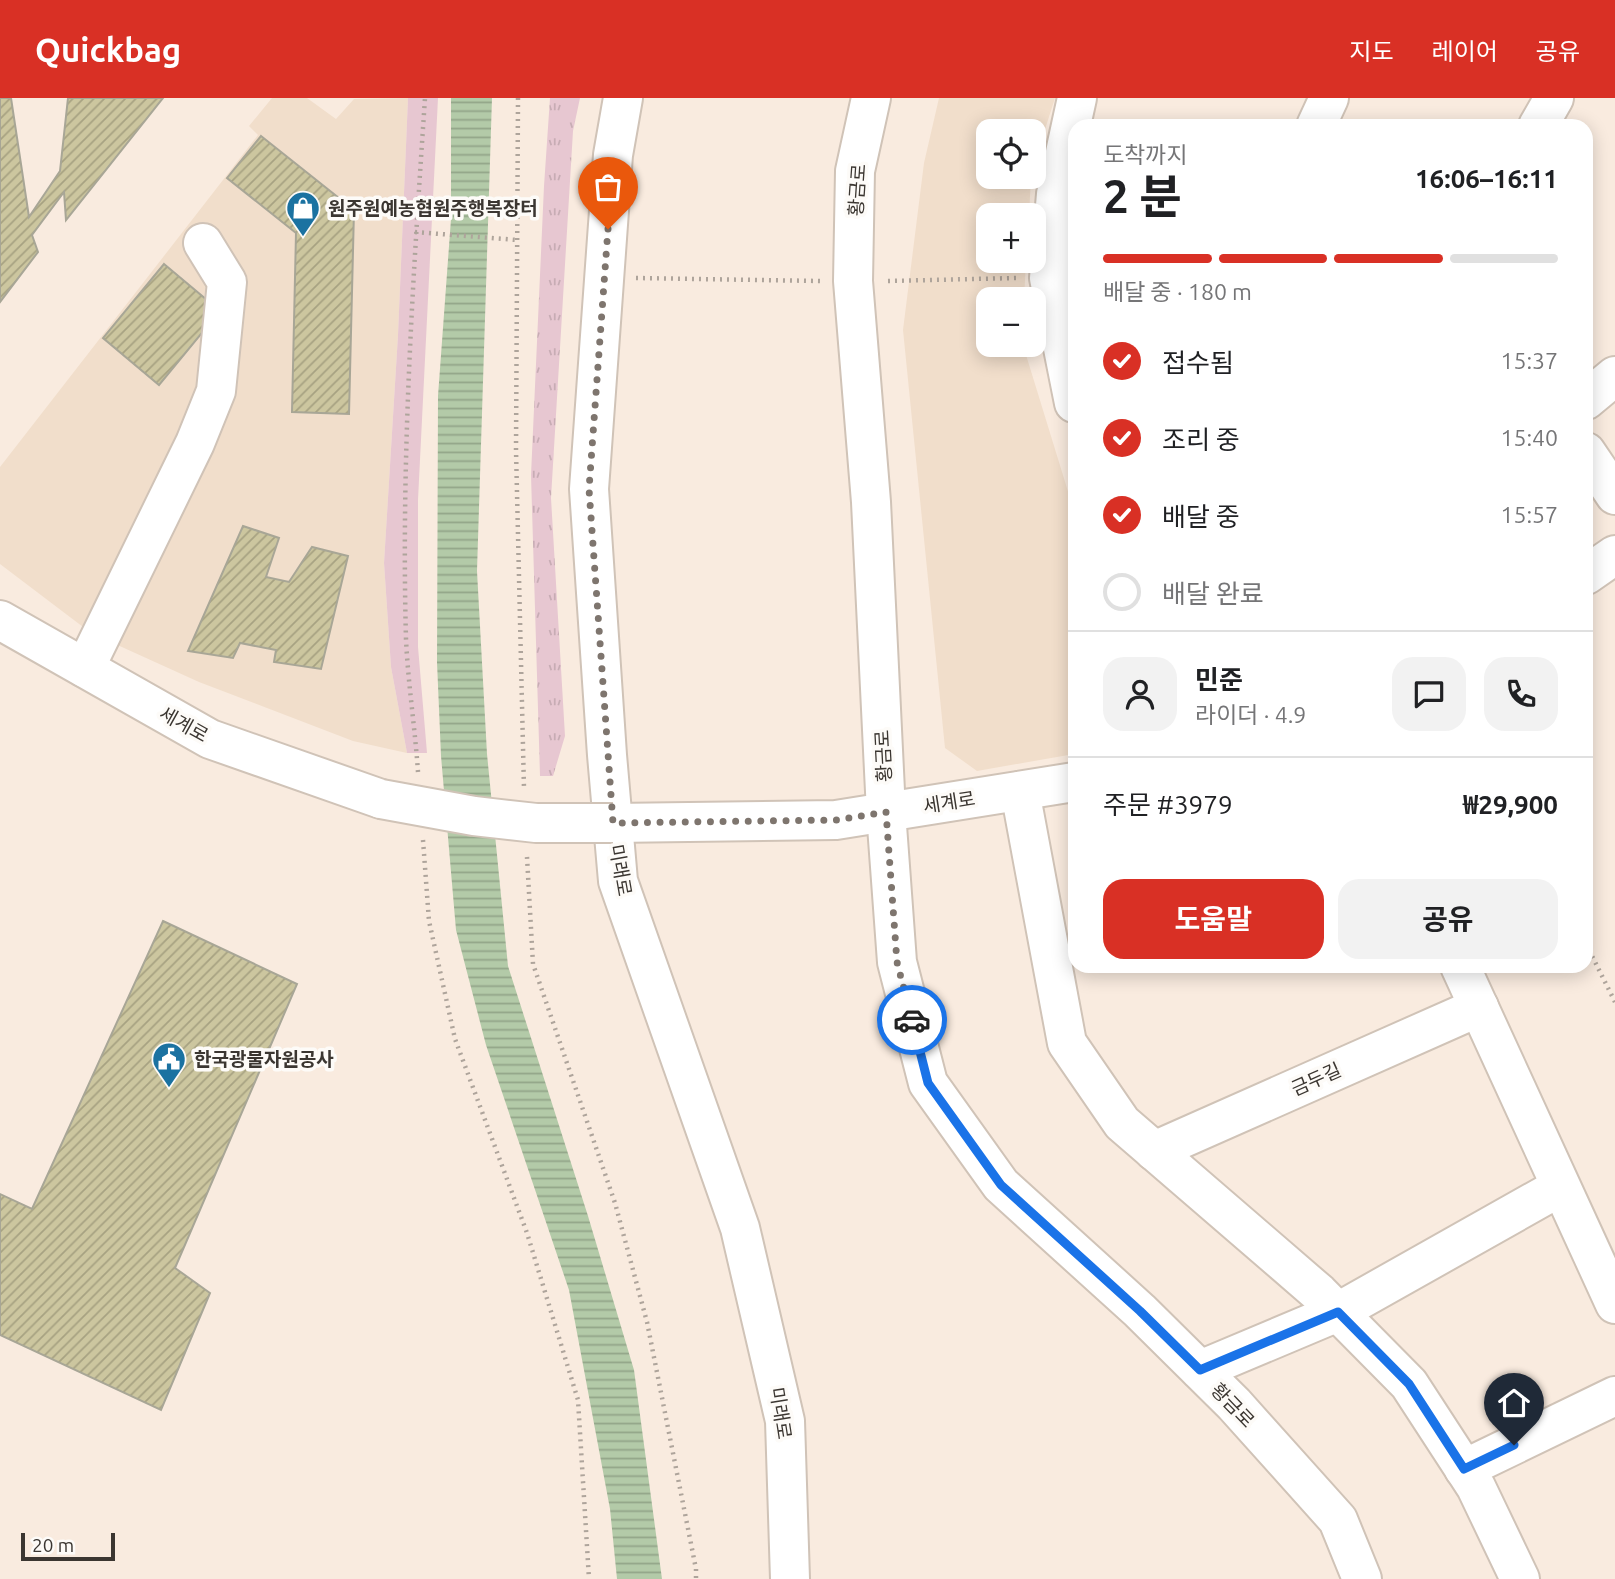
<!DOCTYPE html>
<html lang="ko">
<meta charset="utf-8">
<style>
body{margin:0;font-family:Ubuntu,"Noto Sans KR",sans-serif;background:#f2f2f2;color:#202124;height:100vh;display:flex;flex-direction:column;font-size:26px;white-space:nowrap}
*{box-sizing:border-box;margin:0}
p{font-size:23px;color:#757577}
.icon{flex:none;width:38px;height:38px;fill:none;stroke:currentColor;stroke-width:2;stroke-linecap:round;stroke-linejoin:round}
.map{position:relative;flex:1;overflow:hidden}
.sheet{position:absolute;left:1068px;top:21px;width:525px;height:854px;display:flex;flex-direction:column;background:#fff;border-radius:21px;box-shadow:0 4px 18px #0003}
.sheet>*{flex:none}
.tools{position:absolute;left:976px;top:21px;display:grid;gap:14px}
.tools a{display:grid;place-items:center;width:70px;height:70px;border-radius:14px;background:#fff;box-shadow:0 4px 18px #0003;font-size:35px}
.scale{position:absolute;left:21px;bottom:18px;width:94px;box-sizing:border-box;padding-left:7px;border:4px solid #3b3631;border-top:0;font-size:19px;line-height:24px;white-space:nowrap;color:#3b3631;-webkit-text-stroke:5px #fdfbf8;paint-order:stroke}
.pin{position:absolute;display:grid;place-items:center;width:60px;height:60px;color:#fff;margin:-72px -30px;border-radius:50% 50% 50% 0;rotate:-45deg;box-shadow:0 0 7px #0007}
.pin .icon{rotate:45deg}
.courier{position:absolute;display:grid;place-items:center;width:70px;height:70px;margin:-35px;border:5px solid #1a73e8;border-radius:50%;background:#fff;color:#222;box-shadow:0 2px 9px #0007}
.headline em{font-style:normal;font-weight:700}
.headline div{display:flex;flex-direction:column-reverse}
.headline{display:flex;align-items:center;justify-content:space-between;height:119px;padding:0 35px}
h1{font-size:46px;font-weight:700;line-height:52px}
.bar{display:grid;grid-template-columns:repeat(4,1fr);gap:10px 7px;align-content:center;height:84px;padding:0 35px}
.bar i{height:9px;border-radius:5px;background:#e0e0e0}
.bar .active{background:#d93025}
.bar p{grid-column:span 4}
.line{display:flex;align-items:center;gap:18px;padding:0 35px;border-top:2px solid #e0e0e0}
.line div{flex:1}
.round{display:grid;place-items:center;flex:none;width:74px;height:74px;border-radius:21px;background:#f2f2f2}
ol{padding:0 35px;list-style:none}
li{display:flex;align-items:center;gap:21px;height:77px}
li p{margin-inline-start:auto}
li .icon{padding:7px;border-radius:50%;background:#d93025;color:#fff;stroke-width:4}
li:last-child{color:#757577}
li i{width:38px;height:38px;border:4px solid #e0e0e0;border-radius:50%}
.cta{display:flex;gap:14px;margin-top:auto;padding:14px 35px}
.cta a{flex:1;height:80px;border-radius:21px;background:#d93025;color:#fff;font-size:28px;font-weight:700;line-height:80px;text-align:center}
.cta a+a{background:#f2f2f2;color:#202124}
header{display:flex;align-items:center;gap:42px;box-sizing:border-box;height:98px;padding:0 35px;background:#d93025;color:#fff}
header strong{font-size:33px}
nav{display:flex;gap:38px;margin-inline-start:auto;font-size:24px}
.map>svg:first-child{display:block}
.built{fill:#f1decb}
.grass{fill:url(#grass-tufts)}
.park{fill:#e7c7d1}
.water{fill:url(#water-rules)}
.building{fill:url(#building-hatch);stroke:#a8a696;stroke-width:2}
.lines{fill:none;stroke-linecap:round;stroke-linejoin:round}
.minor-casing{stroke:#d0c3b7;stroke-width:42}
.path{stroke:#aea49b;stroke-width:4.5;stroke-dasharray:2 5;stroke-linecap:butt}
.minor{stroke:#fff;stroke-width:38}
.minor-bridge-casing{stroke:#d0c3b7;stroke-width:42;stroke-linecap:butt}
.minor-bridge{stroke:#fff;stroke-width:38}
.done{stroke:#7e756e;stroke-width:7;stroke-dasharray:0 12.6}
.route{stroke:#1a73e8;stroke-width:9}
.labels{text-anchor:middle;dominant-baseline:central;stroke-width:7;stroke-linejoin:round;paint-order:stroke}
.street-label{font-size:19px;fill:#3b3631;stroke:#fdfbf8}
.poi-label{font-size:19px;font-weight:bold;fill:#3b3631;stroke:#fdfbf8;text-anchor:start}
</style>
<header>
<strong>Quickbag</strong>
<nav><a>지도</a><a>레이어</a><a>공유</a></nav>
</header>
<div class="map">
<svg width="1615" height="1481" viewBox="0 0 1615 1481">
<defs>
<pattern id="grass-tufts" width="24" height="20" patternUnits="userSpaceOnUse" patternTransform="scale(1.75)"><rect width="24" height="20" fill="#e7c7d1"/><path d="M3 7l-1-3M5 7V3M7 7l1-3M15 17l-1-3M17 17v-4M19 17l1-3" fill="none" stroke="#c7acb4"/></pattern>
<pattern id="water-rules" width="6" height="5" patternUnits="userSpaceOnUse" patternTransform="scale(1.75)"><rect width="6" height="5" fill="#b3caa8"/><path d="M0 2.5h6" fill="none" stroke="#93a589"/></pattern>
<pattern id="building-hatch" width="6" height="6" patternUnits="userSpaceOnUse" patternTransform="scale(1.75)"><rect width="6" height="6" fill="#ccc69f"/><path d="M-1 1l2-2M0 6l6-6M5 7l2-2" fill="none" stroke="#a7a282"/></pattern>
</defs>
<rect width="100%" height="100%" fill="#f9ebdf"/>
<!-- built -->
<g class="built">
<polygon points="272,0 307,0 336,21 354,1 408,0 398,237 384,465 391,569 407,655 353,643 199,584 91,535 0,466 0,369 258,37 249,28"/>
<polygon points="939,0 1055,0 1034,66 1034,33 989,33 989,79 1031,79 1029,117 989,117 989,163 1026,163 1024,201 989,201 989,247 1023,247 1074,413 1074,656 977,673 945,650 903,232 924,65"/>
</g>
<!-- grass -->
<polygon class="grass" points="550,0 580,0 573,33 551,400 565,638 553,678 540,678 531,377 544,88"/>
<!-- park -->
<polygon class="park" points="408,0 438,0 418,402 418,549 427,655 407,655 391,569 384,465 398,237"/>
<!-- water -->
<polygon class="water" points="451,0 492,0 477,473 487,656 508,868 588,1118 634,1272 662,1481 617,1481 610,1411 569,1192 486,947 456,832 441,658 437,564 438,298 451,121"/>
<!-- building -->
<g class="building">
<polygon points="0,0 11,0 29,119 60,73 68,0 163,0 66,122 64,94 32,137 38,154 0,204"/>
<polygon points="261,38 354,112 349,316 292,314 296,135 227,80"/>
<polygon points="164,166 220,213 159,287 103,240"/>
<polygon points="243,428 279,440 266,479 289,484 312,449 348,458 321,571 274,564 276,552 240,545 233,560 188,553"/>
<polygon points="163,823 297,886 175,1170 210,1195 161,1312 0,1237 0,1096 32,1111"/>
</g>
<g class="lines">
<!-- minor casing -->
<g class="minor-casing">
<g id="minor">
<polyline points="623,0 613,57 589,391 607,657 618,783 740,1130 785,1323 790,1481"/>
<polyline points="871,0 855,73 853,183 871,404 886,714 897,864 928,985 1001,1087 1140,1213 1234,1306 1338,1422 1362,1481"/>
<polyline points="1316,28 1329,0"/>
<polyline points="1538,28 1554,0"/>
<polyline points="1586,302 1615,278"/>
<polyline points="1074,305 1049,180 1056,96 1077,0"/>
<polyline points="1586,354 1615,397"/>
<polyline points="1586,477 1615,457"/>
<polyline points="0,522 210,641 381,701"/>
<polyline points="85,570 195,345 216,293 227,184 203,145"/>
<polyline points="1020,693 1067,945 1122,1025 1319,1195 1409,1286 1476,1389 1520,1481"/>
<polyline points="613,725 836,722 1074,684"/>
<polyline points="1460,868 1615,1206"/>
<polyline points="1154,1053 1479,909"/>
<polyline points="1200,1272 1338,1214 1560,1089"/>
<polyline points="1464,1371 1615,1298"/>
</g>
</g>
<!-- path -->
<g class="path">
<polyline points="518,0 516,352 524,691"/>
<polyline points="415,134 517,142"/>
<polyline points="636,180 820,183"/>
<polyline points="888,183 1016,180"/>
<path d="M 418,674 C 415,630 408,585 406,541 C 401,361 413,180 425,0"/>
<polyline points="423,742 429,823 455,941 527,1135 578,1302 589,1481"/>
<polyline points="527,759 533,866 615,1105 647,1224 696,1471 696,1481"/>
<polyline points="1586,846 1615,904"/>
</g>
<!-- minor -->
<use href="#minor" class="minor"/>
<!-- minor-bridge casing -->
<g class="minor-bridge-casing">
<polyline id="minor-bridge" points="381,701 474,718 536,725 613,725"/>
</g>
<!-- minor-bridge -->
<use href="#minor-bridge" class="minor-bridge"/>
</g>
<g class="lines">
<!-- done -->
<polyline class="done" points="608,131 589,391 613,725 836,722 886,714 897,864 912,922"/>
<!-- route -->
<polyline class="route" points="912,922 928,985 1001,1087 1140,1213 1200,1272 1338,1214 1409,1286 1464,1371 1514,1347"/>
</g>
<!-- icons -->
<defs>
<g id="shop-pin" transform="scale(1.75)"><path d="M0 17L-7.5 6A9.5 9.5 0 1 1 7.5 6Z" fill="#1b72a1" stroke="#fdfbf8"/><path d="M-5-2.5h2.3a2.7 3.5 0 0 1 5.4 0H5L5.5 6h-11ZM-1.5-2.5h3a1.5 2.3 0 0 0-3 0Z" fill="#fff"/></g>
<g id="civic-pin" transform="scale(1.75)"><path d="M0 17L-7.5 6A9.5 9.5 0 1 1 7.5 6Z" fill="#1b72a1" stroke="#fdfbf8"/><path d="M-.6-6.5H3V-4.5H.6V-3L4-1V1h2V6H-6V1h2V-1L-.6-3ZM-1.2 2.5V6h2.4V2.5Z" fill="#fff"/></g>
</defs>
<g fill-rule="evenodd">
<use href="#shop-pin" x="303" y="110"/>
<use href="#civic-pin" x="169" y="961"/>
</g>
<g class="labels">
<!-- street labels -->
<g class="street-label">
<text transform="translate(857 92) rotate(-86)">황금로</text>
<text transform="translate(184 626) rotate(29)">세계로</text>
<text transform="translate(883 658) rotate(-93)">황금로</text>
<text transform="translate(949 704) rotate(-9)">세계로</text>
<text transform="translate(621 772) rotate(80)">미래로</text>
<text transform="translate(1316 981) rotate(-24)">금두길</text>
<text transform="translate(1233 1307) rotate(46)">황금로</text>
<text transform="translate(781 1315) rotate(81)">미래로</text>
</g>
<!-- poi labels -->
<g class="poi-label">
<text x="328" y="110">원주원예농협원주행복장터</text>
<text x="194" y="961">한국광물자원공사</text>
</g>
</g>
</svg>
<div class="tools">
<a><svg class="icon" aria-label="locate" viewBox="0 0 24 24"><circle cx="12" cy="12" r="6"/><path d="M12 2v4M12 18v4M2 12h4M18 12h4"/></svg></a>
<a>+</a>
<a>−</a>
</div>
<div class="scale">20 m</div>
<div class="pin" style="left:608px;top:131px;background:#ea580c"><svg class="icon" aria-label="bag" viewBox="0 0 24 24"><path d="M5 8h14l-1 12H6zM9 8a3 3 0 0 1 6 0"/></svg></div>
<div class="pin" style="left:1514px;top:1347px;background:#1f2937"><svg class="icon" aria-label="home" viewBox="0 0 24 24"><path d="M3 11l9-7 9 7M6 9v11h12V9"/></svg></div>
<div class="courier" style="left:912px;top:922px"><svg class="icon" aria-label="car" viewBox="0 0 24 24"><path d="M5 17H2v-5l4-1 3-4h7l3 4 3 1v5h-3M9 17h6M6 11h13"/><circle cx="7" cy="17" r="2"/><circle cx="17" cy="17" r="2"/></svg></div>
<section class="sheet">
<div class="headline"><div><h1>2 분</h1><p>도착까지</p></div><em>16:06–16:11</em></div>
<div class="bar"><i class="active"></i><i class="active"></i><i class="active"></i><i></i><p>배달 중 · 180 m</p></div>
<ol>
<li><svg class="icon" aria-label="check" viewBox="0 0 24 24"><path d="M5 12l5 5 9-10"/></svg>접수됨<p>15:37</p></li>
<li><svg class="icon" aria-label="check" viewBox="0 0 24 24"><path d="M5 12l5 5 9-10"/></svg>조리 중<p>15:40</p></li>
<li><svg class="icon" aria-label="check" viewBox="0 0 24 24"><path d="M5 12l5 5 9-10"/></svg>배달 중<p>15:57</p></li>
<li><i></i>배달 완료</li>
</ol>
<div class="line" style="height:126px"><a class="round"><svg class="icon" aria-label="person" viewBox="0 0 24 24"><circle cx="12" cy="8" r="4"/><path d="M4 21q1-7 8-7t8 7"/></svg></a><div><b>민준</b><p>라이더 · 4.9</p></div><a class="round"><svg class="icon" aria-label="chat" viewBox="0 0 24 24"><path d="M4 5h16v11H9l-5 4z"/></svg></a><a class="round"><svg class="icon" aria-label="phone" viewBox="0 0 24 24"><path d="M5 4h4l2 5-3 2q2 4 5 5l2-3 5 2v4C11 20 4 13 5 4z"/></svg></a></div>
<div class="line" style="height:91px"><div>주문 #3979</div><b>₩29,900</b></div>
<div class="cta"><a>도움말</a><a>공유</a></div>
</section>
</div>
